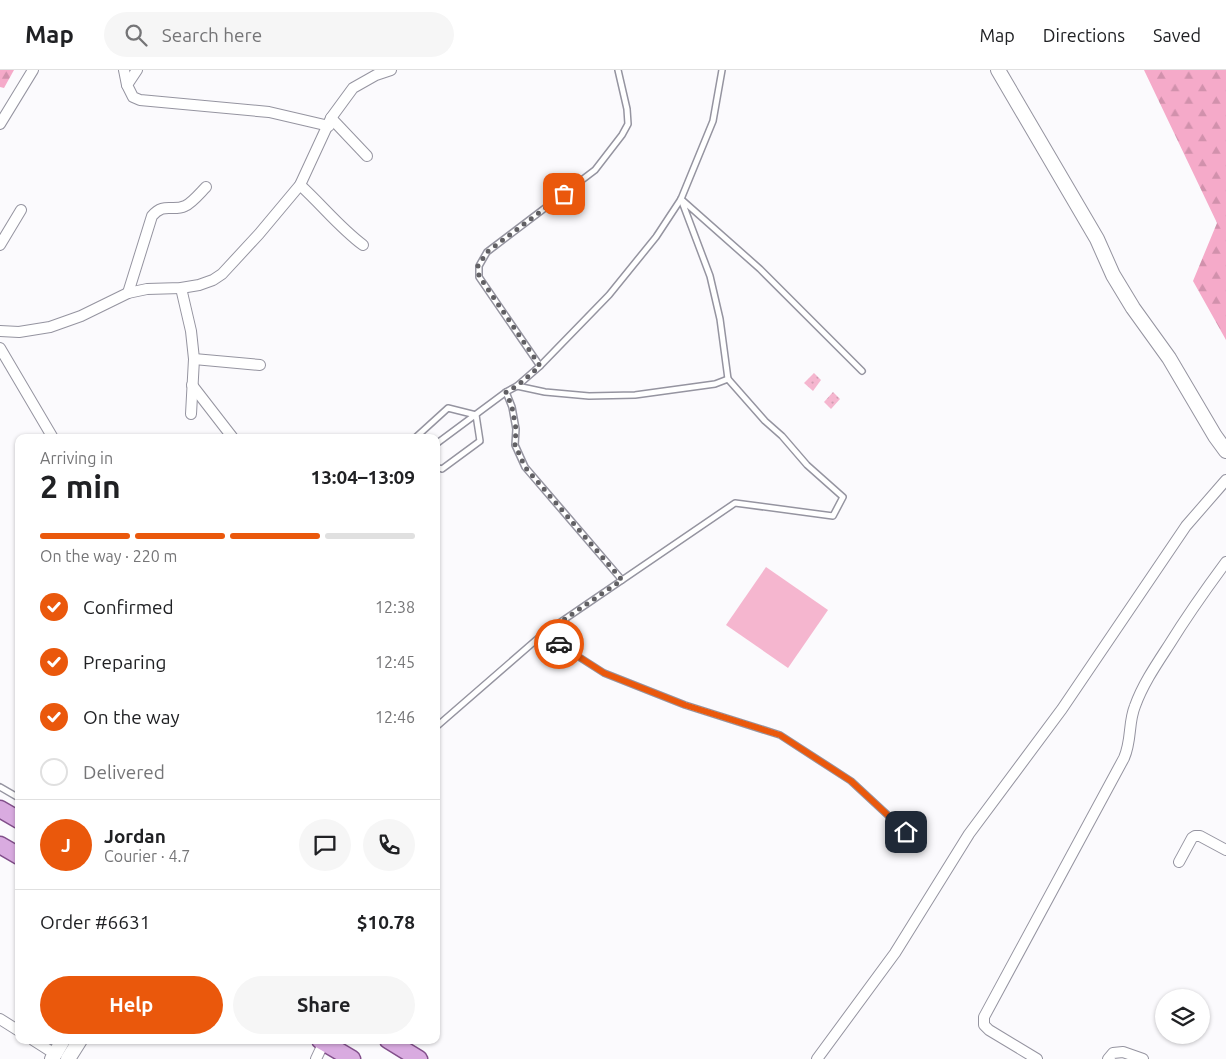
<!DOCTYPE html>
<meta charset="utf-8">
<style>
body{margin:0;font-family:Ubuntu,sans-serif;background:#f6f6f6;color:#202124;height:100vh;display:flex;flex-direction:column;font-size:19px;white-space:nowrap}
*{box-sizing:border-box;margin:0}
p{font-size:16px;color:#757577}
.icon{flex:none;width:28px;height:28px;fill:none;stroke:currentColor;stroke-width:2;stroke-linecap:round;stroke-linejoin:round}
.map{position:relative;flex:1;overflow:hidden}
.drawer{position:absolute;left:15px;top:364px;width:425px;height:610px;display:flex;flex-direction:column;background:#fff;border-radius:10px;box-shadow:0 1px 4px #0004}
.drawer>*{flex:none}
.fabs{position:absolute;left:1155px;top:919px;display:grid;gap:10px}
.fabs a{display:grid;place-items:center;width:55px;height:55px;border-radius:50%;background:#fff;box-shadow:0 1px 4px #0004;font-size:25px}
.pin{position:absolute;display:grid;place-items:center;width:42px;height:42px;color:#fff;margin:-21px;border-radius:10px;box-shadow:0 2px 8px #0006}
.courier{position:absolute;display:grid;place-items:center;width:50px;height:50px;margin:-25px;border:4px solid #ea580c;border-radius:50%;background:#fff;color:#222;box-shadow:0 1px 6px #0007}
.summary em{font-style:normal;font-weight:600}
.summary div{display:flex;flex-direction:column-reverse}
.summary{display:flex;align-items:center;justify-content:space-between;height:85px;padding:0 25px}
h1{font-size:32px;font-weight:600;line-height:38px}
.bar{display:grid;grid-template-columns:repeat(4,1fr);gap:8px 5px;align-content:center;height:60px;padding:0 25px}
.bar i{height:6px;border-radius:4px;background:#e0e0e0}
.bar .active{background:#ea580c}
.bar p{grid-column:span 4}
.line{display:flex;align-items:center;gap:12px;padding:0 25px;border-top:1px solid #e0e0e0}
.line div{flex:1}
.round{display:grid;place-items:center;flex:none;width:52px;height:52px;border-radius:26px;background:#f6f6f6}
ol{padding:0 25px;list-style:none}
li{display:flex;align-items:center;gap:15px;height:55px}
li p{margin-inline-start:auto}
li .icon{padding:5px;border-radius:50%;background:#ea580c;color:#fff;stroke-width:4}
li:last-child{color:#757577}
li i{width:28px;height:28px;border:2px solid #e0e0e0;border-radius:50%}
.primary-button{display:flex;gap:10px;margin-top:auto;padding:10px 25px}
.primary-button a{flex:1;height:58px;border-radius:30px;background:#ea580c;color:#fff;font-size:20px;font-weight:600;line-height:58px;text-align:center}
.primary-button a+a{background:#f6f6f6;color:#202124}
header{display:flex;align-items:center;gap:30px;box-sizing:border-box;height:70px;padding:0 25px;background:#fff;border-bottom:1px solid #e0e0e0}
header strong{font-size:24px}
nav{display:flex;gap:28px;margin-inline-start:auto;font-size:18px}
.search{width:350px;height:45px;background:#f6f6f6;display:flex;align-items:center;gap:12px;box-sizing:border-box;padding:0 18px;border-radius:28px;color:#757577;font-size:19px}
.map>svg:first-child{display:block}
.grass{fill:url(#grass-dots)}
.forest{fill:url(#forest-firs)}
.garden{fill:#f5b6cf}
.lines{fill:none;stroke-linecap:round;stroke-linejoin:round}
.lane-casing{stroke:#9594a0;stroke-width:8}
.street-casing{stroke:#9594a0;stroke-width:12}
.secondary-casing{stroke:#9594a0;stroke-width:16}
.primary-casing{stroke:#824f8b;stroke-width:19}
.lane{stroke:#fff;stroke-width:5}
.street{stroke:#fff;stroke-width:10}
.secondary{stroke:#fff;stroke-width:14}
.primary{stroke:#d9abe0;stroke-width:16}
.done{stroke:#616064;stroke-width:5;stroke-dasharray:0 9}
.route{stroke:#ea580c;stroke-width:6}
</style>
<header>
<strong>Map</strong>
<div class="search"><svg class="icon" aria-label="search" viewBox="0 0 24 24"><circle cx="10" cy="10" r="6"/><path d="M15 15l6 6"/></svg>Search here</div>
<nav><a>Map</a><a>Directions</a><a>Saved</a></nav>
</header>
<div class="map">
<svg width="1226" height="989" viewBox="0 0 1226 989">
<defs>
<pattern id="grass-dots" width="8" height="8" patternUnits="userSpaceOnUse" patternTransform="scale(1.25)"><rect width="8" height="8" fill="#f5b6cf"/><path d="M2 2h.1M6 6h.1" fill="none" stroke="#d19bb1" stroke-width="1.8" stroke-linecap="round"/></pattern>
<pattern id="forest-firs" width="22" height="20" patternUnits="userSpaceOnUse" patternTransform="scale(1.25)"><rect width="22" height="20" fill="#f5aac9"/><path d="M5 1l3.5 6h-7zM16 11l3.5 6h-7z" fill="#d191ac"/></pattern>
</defs>
<rect width="100%" height="100%" fill="#fbfafd"/>
<!-- grass -->
<g class="grass">
<polygon points="814,303 821,310 813,321 804,313"/>
<polygon points="833,322 840,329 831,339 824,332"/>
</g>
<!-- forest -->
<g class="forest">
<polygon points="0,0 14,0 4,18 0,17"/>
<polygon points="1144,0 1226,0 1226,270 1193,211 1217,153"/>
</g>
<!-- garden -->
<polygon class="garden" points="766,497 828,540 788,598 726,555"/>
<g class="lines">
<!-- lane casing -->
<g class="lane-casing">
<g id="lane">
<polyline points="540,296 479,207 479,196 487,182 595,100 622,65 628,54 627,39 618,0"/>
<polyline points="728,309 720,249 710,206 681,129 760,199 862,301"/>
<polyline points="517,316 540,296 609,225 656,167 681,129 713,51 722,0"/>
<polyline points="506,322 512,337 516,359 515,375 525,397 622,510"/>
<polyline points="415,368 448,338 476,345 480,371 442,399 436,397"/>
<polyline points="436,374 506,322 517,316 545,322 589,326 635,325 715,314 728,309 765,351 782,366 807,395 843,427 833,446 735,433 543,564 436,657"/>
<polyline points="543,564 604,603 685,635 780,665 851,711 920,775"/>
<polyline points="0,717 19,728"/>
</g>
</g>
<!-- street casing -->
<g class="street-casing">
<g id="street">
<polyline points="124,0 127,15"/>
<polyline points="137,0 127,15 133,27 140,30 269,42 329,56"/>
<polyline points="331,48 367,86"/>
<polyline points="0,54 33,0"/>
<path d="M 300,115 C 322,135 340,158 363,175"/>
<polyline points="0,175 21,140"/>
<polyline points="181,218 191,261 194,289 191,344"/>
<path d="M 128,223 L 152,146 C 164,132 172,142 185,136 C 192,133 200,123 206,117"/>
<polyline points="0,261 19,262 50,257 81,246 128,223 147,219 181,218 199,215 213,210 222,204 259,164 300,115 331,48 353,18 376,5 391,0"/>
<polyline points="0,278 53,368"/>
<polyline points="194,289 260,295"/>
<polyline points="192,315 233,368"/>
<polyline points="1179,792 1192,768 1195,766 1200,766 1226,780"/>
<polyline points="0,949 19,961"/>
<polyline points="33,970 55,984"/>
<polyline points="316,989 324,972"/>
<polyline points="817,989 895,883 969,764 1062,639 1186,456 1226,410"/>
<path d="M 1037,989 L 989,960 L 984,955 L 984,947 L 1124,688 C 1132,670 1128,653 1135,636 C 1143,614 1156,595 1169,575 C 1187,546 1206,519 1226,492"/>
<polyline points="1108,989 1113,983 1123,982 1143,989"/>
</g>
</g>
<!-- secondary casing -->
<g class="secondary-casing">
<g id="secondary">
<polyline points="998,0 1097,169 1113,205 1133,238 1169,288 1215,366 1226,381"/>
<polyline points="52,989 63,970"/>
<polyline points="68,989 80,970"/>
</g>
</g>
<!-- primary casing -->
<g class="primary-casing">
<g id="primary">
<polyline points="0,739 19,750"/>
<polyline points="0,775 19,786"/>
<polyline points="320,970 352,989"/>
<polyline points="388,970 419,989"/>
</g>
</g>
<!-- lane -->
<use href="#lane" class="lane"/>
<!-- street -->
<use href="#street" class="street"/>
<!-- secondary -->
<use href="#secondary" class="secondary"/>
<!-- primary -->
<use href="#primary" class="primary"/>
</g>
<g class="lines">
<!-- done -->
<polyline class="done" points="559,574 543,564 622,510 525,397 515,375 516,359 512,337 506,322 517,316 540,296 479,206 478,196 487,182 564,124"/>
<!-- route -->
<polyline class="route" points="559,574 604,603 685,635 780,665 851,711 906,762"/>
</g>
</svg>
<div class="fabs">
<a><svg class="icon" aria-label="layers" viewBox="0 0 24 24"><path d="M12 4l9 5-9 5-9-5zM3 14l9 5 9-5"/></svg></a>
</div>
<div class="pin" style="left:564px;top:124px;background:#ea580c"><svg class="icon" aria-label="bag" viewBox="0 0 24 24"><path d="M5 8h14l-1 12H6zM9 8a3 3 0 0 1 6 0"/></svg></div>
<div class="pin" style="left:906px;top:762px;background:#1f2937"><svg class="icon" aria-label="home" viewBox="0 0 24 24"><path d="M3 11l9-7 9 7M6 9v11h12V9"/></svg></div>
<div class="courier" style="left:559px;top:574px"><svg class="icon" aria-label="car" viewBox="0 0 24 24"><path d="M5 17H2v-5l4-1 3-4h7l3 4 3 1v5h-3M9 17h6M6 11h13"/><circle cx="7" cy="17" r="2"/><circle cx="17" cy="17" r="2"/></svg></div>
<section class="drawer">
<div class="summary"><div><h1>2 min</h1><p>Arriving in</p></div><em>13:04–13:09</em></div>
<div class="bar"><i class="active"></i><i class="active"></i><i class="active"></i><i></i><p>On the way · 220 m</p></div>
<ol>
<li><svg class="icon" aria-label="check" viewBox="0 0 24 24"><path d="M5 12l5 5 9-10"/></svg>Confirmed<p>12:38</p></li>
<li><svg class="icon" aria-label="check" viewBox="0 0 24 24"><path d="M5 12l5 5 9-10"/></svg>Preparing<p>12:45</p></li>
<li><svg class="icon" aria-label="check" viewBox="0 0 24 24"><path d="M5 12l5 5 9-10"/></svg>On the way<p>12:46</p></li>
<li><i></i>Delivered</li>
</ol>
<div class="line" style="height:90px"><b class="round" style="background:#ea580c;color:#fff">J</b><div><b>Jordan</b><p>Courier · 4.7</p></div><a class="round"><svg class="icon" aria-label="chat" viewBox="0 0 24 24"><path d="M4 5h16v11H9l-5 4z"/></svg></a><a class="round"><svg class="icon" aria-label="phone" viewBox="0 0 24 24"><path d="M5 4h4l2 5-3 2q2 4 5 5l2-3 5 2v4C11 20 4 13 5 4z"/></svg></a></div>
<div class="line" style="height:65px"><div>Order #6631</div><b>$10.78</b></div>
<div class="primary-button"><a>Help</a><a>Share</a></div>
</section>
</div>
